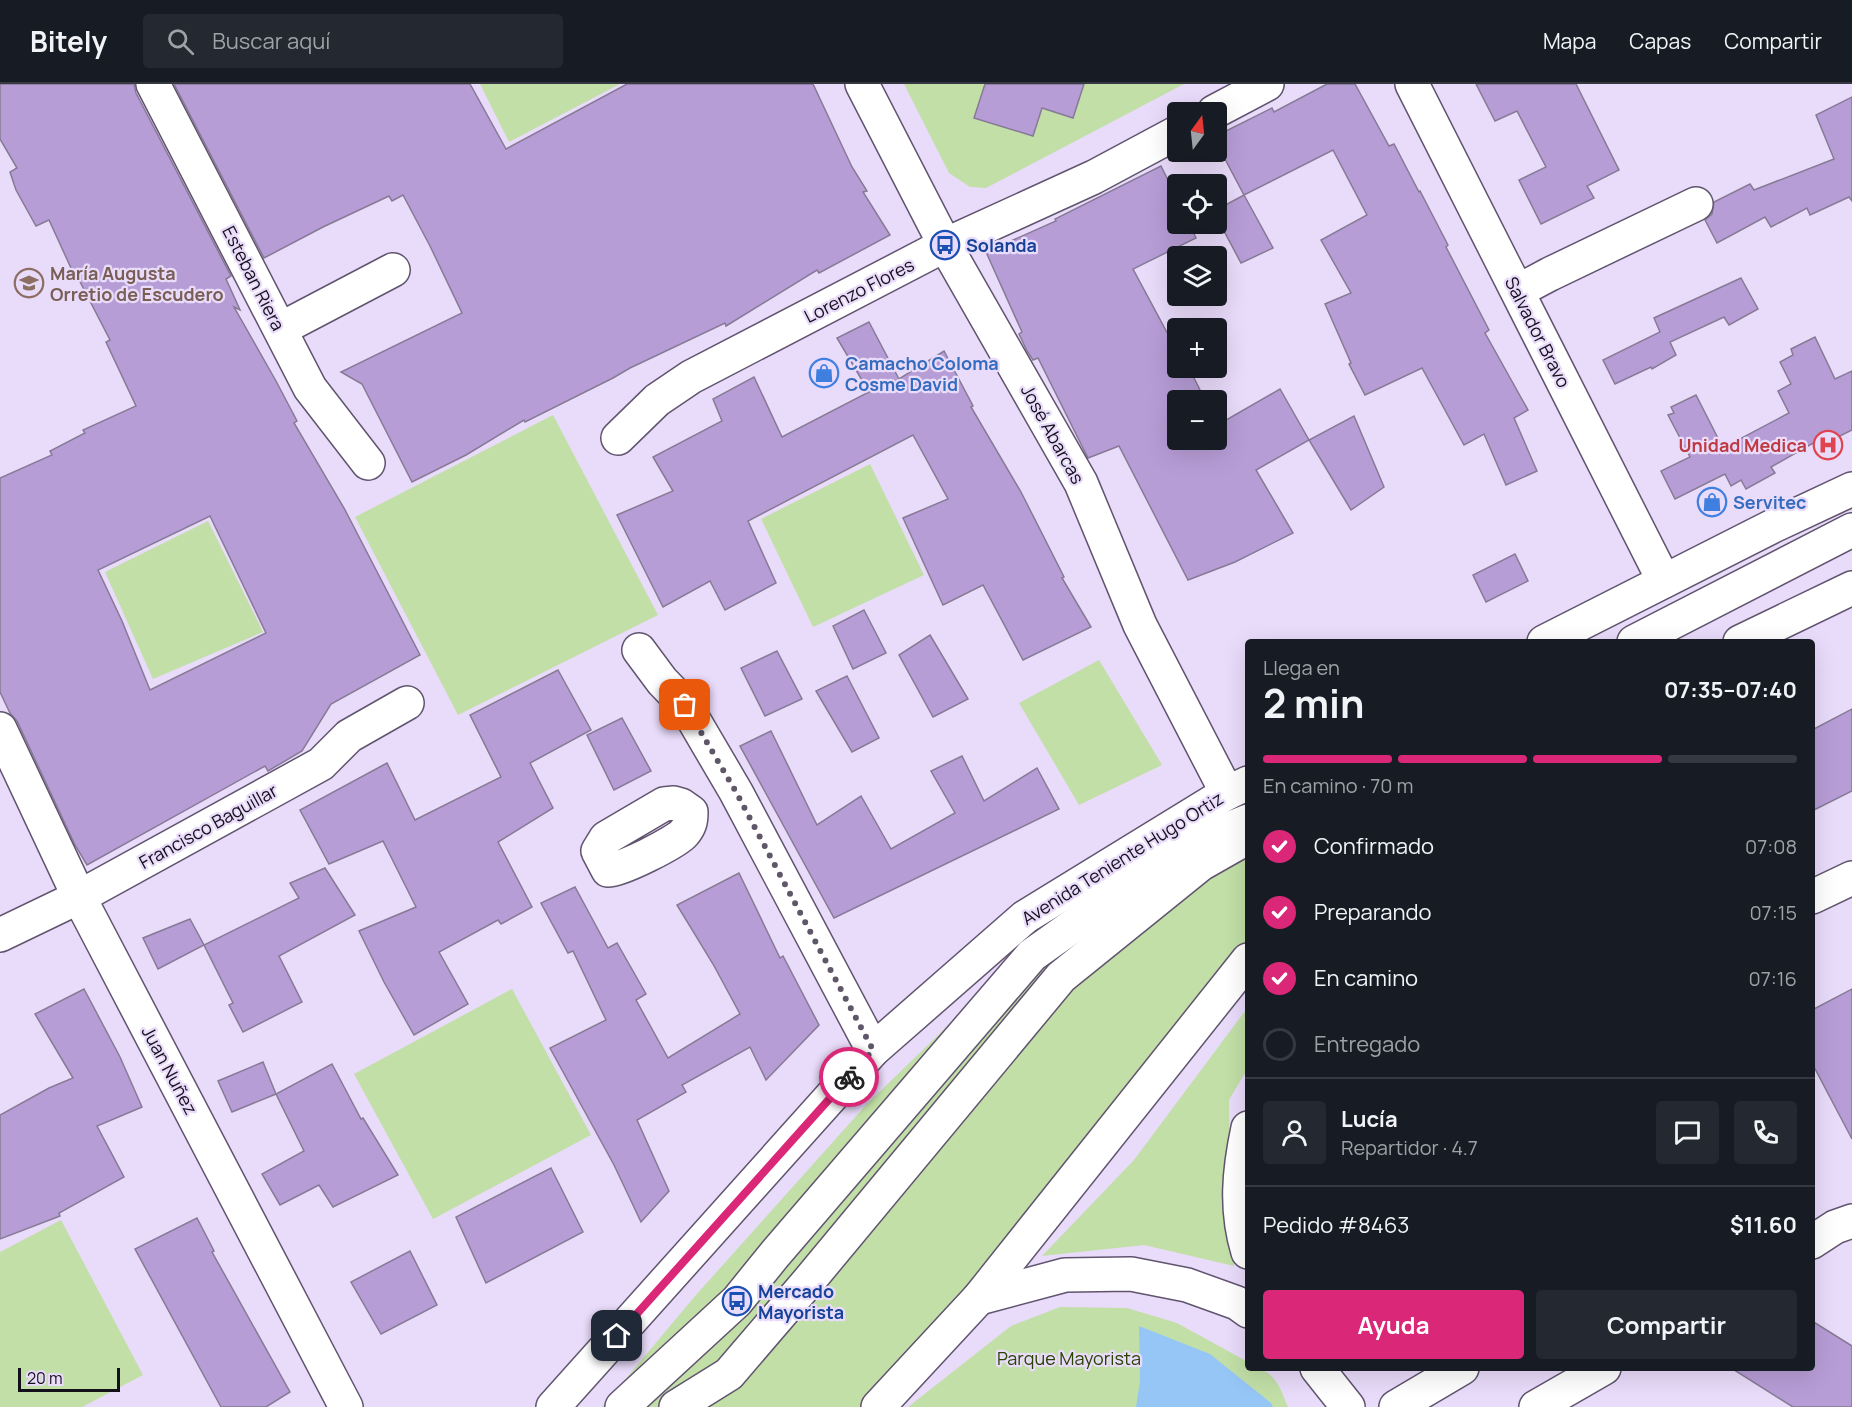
<!DOCTYPE html>
<html lang="es">
<meta charset="utf-8">
<style>
body{margin:0;font-family:Manrope,sans-serif;background:#242831;color:#f1f3f6;height:100vh;display:flex;flex-direction:column;font-size:22px;white-space:nowrap}
*{box-sizing:border-box;margin:0}
p{font-size:20px;color:#9ea1a6}
.icon{flex:none;width:33px;height:33px;fill:none;stroke:currentColor;stroke-width:2;stroke-linecap:round;stroke-linejoin:round}
.map{position:relative;flex:1;overflow:hidden}
.panel{position:absolute;left:1245px;top:555px;width:570px;height:732px;display:flex;flex-direction:column;background:#171b24;border-radius:6px;box-shadow:0 6px 24px #0002}
.panel>*{flex:none}
.needle{width:39px;rotate:15deg}
.controls{position:absolute;left:1167px;top:18px;display:grid;gap:12px}
.controls a{display:grid;place-items:center;width:60px;height:60px;border-radius:6px;background:#171b24;box-shadow:0 6px 24px #0002;font-size:30px}
.scale{position:absolute;left:18px;bottom:15px;width:102px;box-sizing:border-box;padding-left:6px;border:3px solid #14101a;border-top:0;font-size:16px;line-height:21px;white-space:nowrap;color:#14101a;-webkit-text-stroke:4px #e9dbfa;paint-order:stroke}
.pin{position:absolute;display:grid;place-items:center;width:51px;height:51px;color:#fff;margin:-26px;border-radius:12px;box-shadow:0 3px 9px #0006}
.courier{position:absolute;display:grid;place-items:center;width:60px;height:60px;margin:-30px;border:4px solid #db2777;border-radius:50%;background:#fff;color:#222;box-shadow:0 2px 8px #0007}
.headline em{font-style:normal;font-weight:700}
.headline div{display:flex;flex-direction:column-reverse}
.headline{display:flex;align-items:center;justify-content:space-between;height:102px;padding:0 18px}
h1{font-size:39px;font-weight:700;line-height:45px}
.bar{display:grid;grid-template-columns:repeat(4,1fr);gap:9px 6px;align-content:center;height:72px;padding:0 18px}
.bar i{height:8px;border-radius:4px;background:#363941}
.bar .on{background:#db2777}
.bar p{grid-column:span 4}
.line{display:flex;align-items:center;gap:15px;padding:0 18px;border-top:2px solid #363941}
.line div{flex:1}
.round{display:grid;place-items:center;flex:none;width:63px;height:63px;border-radius:6px;background:#242831}
ol{padding:0 18px;list-style:none}
li{display:flex;align-items:center;gap:18px;height:66px}
li p{margin-inline-start:auto}
li .icon{padding:6px;border-radius:50%;background:#db2777;color:#fff;stroke-width:4}
li:last-child{color:#9ea1a6}
li i{width:33px;height:33px;border:3px solid #363941;border-radius:50%}
.button{display:flex;gap:12px;margin-top:auto;padding:12px 18px}
.button a{flex:1;height:69px;border-radius:6px;background:#db2777;color:#fff;font-size:24px;font-weight:700;line-height:69px;text-align:center}
.button a+a{background:#242831;color:#f1f3f6}
header{display:flex;align-items:center;gap:36px;box-sizing:border-box;height:84px;padding:0 30px;background:#171b24;border-bottom:2px solid #363941}
header strong{font-size:28px}
nav{display:flex;gap:33px;margin-inline-start:auto;font-size:21px}
.search{width:420px;height:54px;background:#242831;display:flex;align-items:center;gap:15px;box-sizing:border-box;padding:0 21px;border-radius:6px;color:#9ea1a6;font-size:22px}
.map>svg:first-child{display:block}
.green{fill:#c2dfa7}
.water{fill:#96c6f6}
.building{fill:#b79dd6;stroke:#877a96;stroke-width:1.5;fill-rule:evenodd}
.lines{fill:none;stroke-linecap:round;stroke-linejoin:round}
.minor-casing{stroke:#60546e;stroke-width:36}
.major-casing{stroke:#60546e;stroke-width:36}
.minor{stroke:#fff;stroke-width:33}
.major{stroke:#fff;stroke-width:33}
.done{stroke:#5f5768;stroke-width:6;stroke-dasharray:0 10.8}
.route{stroke:#db2777;stroke-width:8}
.labels{text-anchor:middle;dominant-baseline:central;stroke-width:4.5;stroke-linejoin:round;paint-order:stroke}
.transit-label{font-size:18px;font-weight:bold;fill:#164399;stroke:#e9dbfa;text-anchor:start}
.education-label{font-size:18px;font-weight:bold;fill:#785e54;stroke:#e9dbfa;text-anchor:start}
.street-label{font-size:18px;fill:#14101a;stroke:#e9dbfa}
.shop-label{font-size:18px;font-weight:bold;fill:#366cbe;stroke:#e9dbfa;text-anchor:start}
.health-label{font-size:18px;font-weight:bold;fill:#be3a42;stroke:#e9dbfa;text-anchor:end}
.park-label{font-size:18px;fill:#284201;stroke:#e9dbfa}
</style>
<header>
<strong>Bitely</strong>
<div class="search"><svg class="icon" aria-label="search" viewBox="0 0 24 24"><circle cx="10" cy="10" r="6"/><path d="M15 15l6 6"/></svg>Buscar aquí</div>
<nav><a>Mapa</a><a>Capas</a><a>Compartir</a></nav>
</header>
<div class="map">
<svg width="1852" height="1323" viewBox="0 0 1852 1323">
<rect width="100%" height="100%" fill="#e9dbfa"/>
<!-- green -->
<g class="green">
<polygon points="480,0 620,0 509,58"/>
<polygon points="904,0 1184,0 986,104 970,103 949,89"/>
<polygon points="553,331 658,531 458,631 355,433"/>
<polygon points="870,380 924,491 813,543 761,435"/>
<polygon points="208,437 263,548 153,595 105,488"/>
<polygon points="1099,576 1162,681 1079,721 1019,619"/>
<polygon points="1248,752 1248,879 861,1323 602,1323 696,1211 866,1021 1034,858"/>
<polygon points="512,905 591,1051 433,1135 354,990"/>
<polygon points="1248,923 1248,984 1229,1016 1230,1100 1234,1182 1144,1161 1042,1172 1134,1076"/>
<polygon points="61,1136 143,1291 82,1323 0,1323 0,1168"/>
<path d="M 1060,1223 L 1127,1224 L 1177,1239 L 1248,1278 L 1248,1284 C 1275,1284 1279,1302 1288,1323 L 908,1323 L 1011,1242 Z"/>
</g>
<!-- water -->
<polygon class="water" points="1139,1242 1210,1270 1271,1319 1273,1323 1136,1323 1140,1297"/>
<!-- building -->
<g class="building">
<path d="M 0,0 L 134,0 L 136,9 L 231,192 L 226,195 L 240,226 L 234,223 L 276,297 L 297,337 L 294,339 L 344,424 L 420,571 L 331,620 L 302,667 L 268,687 L 265,682 L 87,781 L 75,761 L 17,637 L 10,629 L 0,608 L 0,394 L 52,371 L 50,367 L 85,349 L 83,346 L 136,322 L 106,258 L 110,256 L 78,194 L 76,195 L 49,136 L 36,142 L 16,106 L 10,88 L 17,84 L 0,55 ZM 210,432 L 266,549 L 150,606 L 122,537 L 98,486 Z"/>
<polygon points="174,0 470,0 506,65 627,0 813,0 852,83 867,107 863,108 890,151 819,189 817,186 726,242 725,239 630,284 613,294 525,338 524,336 466,371 412,398 362,300 341,288 462,229 430,162 403,111 392,117 389,112 323,143 264,174"/>
<polygon points="985,0 1084,0 1073,34 1042,24 1033,52 974,34"/>
<polygon points="1327,0 1355,0 1389,62 1394,60 1419,108 1420,107 1448,161 1446,163 1489,246 1485,249 1528,326 1514,334 1537,387 1506,401 1484,350 1464,361 1422,284 1365,311 1349,280 1351,279 1325,220 1351,209 1321,156 1367,131 1333,66 1244,111 1216,58 1216,52 1272,24 1274,28"/>
<polygon points="1476,0 1576,0 1619,86 1587,102 1594,114 1541,140 1519,96 1546,83 1517,27 1495,37"/>
<polygon points="1852,13 1852,117 1849,113 1810,131 1807,124 1771,143 1765,133 1717,159 1705,136 1712,130 1714,118 1750,100 1754,106 1834,75 1816,31"/>
<polygon points="1161,82 1178,116 1178,140 1189,140 1196,154 1133,185 1178,269 1178,284 1189,284 1205,316 1178,316 1178,356 1216,356 1216,338 1228,335 1280,305 1309,356 1256,386 1293,449 1235,478 1188,496 1119,362 1088,374 1038,274 1033,276 1027,267 1019,250 1022,248 986,168 1056,137 1055,135"/>
<polygon points="1244,111 1273,164 1241,179 1216,132 1216,126"/>
<polygon points="1741,194 1758,225 1729,241 1724,233 1670,258 1676,271 1652,285 1651,283 1615,300 1603,276 1660,248 1654,234"/>
<polygon points="869,238 899,295 944,267 973,322 971,323 1021,408 1064,493 1062,494 1091,543 1023,576 983,501 943,521 903,434 948,415 913,351 748,437 776,499 725,526 710,497 663,523 617,431 673,407 653,373 722,337 713,315 754,293 782,353 869,308 837,254"/>
<polygon points="1815,253 1835,295 1852,287 1852,346 1818,363 1815,358 1771,383 1775,389 1746,405 1741,396 1731,402 1725,390 1675,415 1661,387 1690,373 1668,331 1674,329 1671,323 1696,311 1723,364 1789,329 1778,307 1791,300 1780,278 1793,271 1791,265"/>
<polygon points="1354,332 1384,403 1351,426 1309,356"/>
<polygon points="1515,470 1528,497 1486,518 1473,491"/>
<polygon points="864,526 886,569 853,585 833,542"/>
<polygon points="930,551 968,615 933,633 899,571"/>
<polygon points="777,567 802,615 765,632 741,584"/>
<polygon points="558,586 591,646 530,679 553,724 498,758 532,823 501,840 498,836 439,868 468,920 414,951 384,898 359,847 416,823 383,757 329,780 300,726 387,679 415,736 501,693 470,631"/>
<polygon points="847,592 879,654 852,668 816,607"/>
<polygon points="1852,625 1852,707 1812,727 1812,646"/>
<polygon points="622,634 651,687 614,706 587,651"/>
<polygon points="771,647 817,741 861,712 891,765 955,729 931,687 962,672 984,717 1037,684 1059,725 834,834 740,662"/>
<polygon points="325,784 355,831 279,872 302,918 243,948 229,921 233,919 204,861 299,814 290,799"/>
<polygon points="739,789 780,874 783,872 819,941 766,996 750,963 682,1001 686,1008 637,1036 669,1107 641,1138 614,1081 550,964 606,936 573,867 568,869 541,819 575,803 608,864 617,859 646,910 636,916 668,974 740,930 713,880 677,821"/>
<polygon points="190,835 204,861 158,885 143,854"/>
<polygon points="84,905 120,973 142,1023 97,1042 124,1093 59,1129 60,1132 0,1155 0,1031 49,1004 73,994 35,930"/>
<polygon points="1852,905 1852,1055 1812,979 1812,926"/>
<polygon points="263,978 276,1010 232,1028 218,997"/>
<polygon points="332,980 361,1035 363,1034 398,1091 333,1123 319,1101 280,1121 262,1090 304,1067 276,1010"/>
<polygon points="551,1084 583,1148 486,1199 456,1133"/>
<polygon points="197,1134 214,1167 212,1168 290,1308 266,1323 221,1323 135,1165"/>
<polygon points="410,1167 437,1221 381,1250 351,1198"/>
<polygon points="1812,1237 1852,1262 1852,1323 1793,1323 1731,1284 1812,1284"/>
</g>
<g class="lines">
<!-- minor casing -->
<g class="minor-casing">
<g id="minor">
<polyline points="153,0 310,304 368,379"/>
<polyline points="862,0 945,161 1081,399 1140,541 1227,709"/>
<polyline points="1412,0 1664,497"/>
<polyline points="1214,28 1267,0"/>
<polyline points="1518,207 1550,190 1696,120"/>
<polyline points="280,243 292,239 393,186"/>
<polyline points="618,354 657,316 691,293 945,161 1094,93 1178,48"/>
<polyline points="1634,558 1852,446"/>
<polyline points="639,566 662,597 685,621 736,708 873,966"/>
<polyline points="0,645 79,813 346,1323"/>
<path d="M 674,719 L 681,721 L 691,728 C 691,737 690,742 684,749 C 677,758 619,787 608,786 L 598,767 L 606,754 L 664,720 Z"/>
<polyline points="1812,813 1852,794"/>
<polyline points="0,851 79,813 321,680 349,652 407,619"/>
<polyline points="1812,1158 1835,1143 1852,1137"/>
<polyline points="622,1323 737,1217 775,1170 1032,871 1184,763 1248,737"/>
<polyline points="676,1323 729,1290 807,1199 1061,893 1201,780 1238,759"/>
<polyline points="1396,1323 1462,1284"/>
<polyline points="1536,1323 1604,1284"/>
</g>
</g>
<!-- major casing -->
<g class="major-casing">
<g id="major">
<polyline points="1544,558 1773,442 1852,405"/>
<polyline points="1740,558 1852,504"/>
<path d="M 1248,1044 C 1239,1086 1235,1126 1248,1168"/>
<polyline points="979,1214 1065,1191 1131,1190 1187,1201 1237,1219 1248,1227"/>
<polyline points="1317,1284 1348,1323"/>
<polyline points="553,1323 873,966 1025,833 1227,709 1248,699"/>
<polyline points="878,1323 979,1214 1248,876"/>
</g>
</g>
<!-- minor -->
<use href="#minor" class="minor"/>
<!-- major -->
<use href="#major" class="major"/>
</g>
<g class="lines">
<!-- done -->
<polyline class="done" points="685,621 736,708 873,966 849,993"/>
<!-- route -->
<polyline class="route" points="617,1252 849,993"/>
</g>
<!-- icons -->
<defs>
<g id="bus-ring" transform="scale(1.5)"><circle r="9.5" fill="#e9dbfa" stroke="#1a4fb4" stroke-width="1.5"/><path d="M-5-6H5V4H4V6H2V4H-2V6H-4V4H-5ZM-3.5-4V0h7V-4ZM-3.5 1.2v1.5H-2V1.2ZM2 1.2v1.5H3.5V1.2Z" fill="#1a4fb4"/></g>
<g id="school-ring" transform="scale(1.5)"><circle r="9.5" fill="#e9dbfa" stroke="#8d6e63" stroke-width="1.5"/><path d="M0-5L7-2L0 1L-7-2ZM-4 1L0 2.5L4 1V4Q0 6-4 4Z" fill="#8d6e63"/></g>
<g id="shop-ring" transform="scale(1.5)"><circle r="9.5" fill="#e9dbfa" stroke="#3f7fe0" stroke-width="1.5"/><path d="M-5-2.5h2.3a2.7 3.5 0 0 1 5.4 0H5L5.5 6h-11ZM-1.5-2.5h3a1.5 2.3 0 0 0-3 0Z" fill="#3f7fe0"/></g>
<g id="hospital-ring" transform="scale(1.5)"><circle r="9.5" fill="#e9dbfa" stroke="#e0444e" stroke-width="1.5"/><path d="M-5-5h3v3.5h4V-5h3V5h-3V1.5h-4V5h-3Z" fill="#e0444e"/></g>
</defs>
<g fill-rule="evenodd">
<use href="#bus-ring" x="945" y="161"/>
<use href="#school-ring" x="29" y="199"/>
<use href="#shop-ring" x="824" y="289"/>
<use href="#hospital-ring" x="1828" y="361"/>
<use href="#shop-ring" x="1712" y="418"/>
<use href="#bus-ring" x="737" y="1217"/>
</g>
<g class="labels">
<!-- transit labels -->
<g class="transit-label">
<text x="966" y="161">Solanda</text>
<text x="758" y="1207">Mercado<tspan x="758" dy="21">Mayorista</tspan></text>
</g>
<!-- education labels -->
<g class="education-label">
<text x="50" y="189">María Augusta<tspan x="50" dy="21">Orretio de Escudero</tspan></text>
</g>
<!-- street labels -->
<g class="street-label">
<text transform="translate(254 194) rotate(63)">Esteban Riera</text>
<text transform="translate(859 206) rotate(-27)">Lorenzo Flores</text>
<text transform="translate(1538 248) rotate(63)">Salvador Bravo</text>
<text transform="translate(1053 350) rotate(61)">José Abarcas</text>
<text transform="translate(208 742) rotate(-29)">Francisco Baguillar</text>
<text transform="translate(1122 774) rotate(-32)">Avenida Teniente Hugo Ortiz</text>
<text transform="translate(170 986) rotate(62)">Juan Nuñez</text>
</g>
<!-- shop labels -->
<g class="shop-label">
<text x="845" y="279">Camacho Coloma<tspan x="845" dy="21">Cosme David</tspan></text>
<text x="1733" y="418">Servitec</text>
</g>
<!-- health labels -->
<g class="health-label">
<text x="1807" y="361">Unidad Medica</text>
</g>
<!-- park labels -->
<g class="park-label">
<text x="1069" y="1274">Parque Mayorista</text>
</g>
</g>
</svg>
<div class="controls">
<a><svg class="needle" viewBox="-14 -14 28 28"><path d="M0-13l5 13h-10z" fill="#e53935"/><path d="M0 13l5-13h-10z" fill="#9ea1a6"/></svg></a>
<a><svg class="icon" aria-label="locate" viewBox="0 0 24 24"><circle cx="12" cy="12" r="6"/><path d="M12 2v4M12 18v4M2 12h4M18 12h4"/></svg></a>
<a><svg class="icon" aria-label="layers" viewBox="0 0 24 24"><path d="M12 4l9 5-9 5-9-5zM3 14l9 5 9-5"/></svg></a>
<a>+</a>
<a>−</a>
</div>
<div class="scale">20 m</div>
<div class="pin" style="left:685px;top:621px;background:#ea580c"><svg class="icon" aria-label="bag" viewBox="0 0 24 24"><path d="M5 8h14l-1 12H6zM9 8a3 3 0 0 1 6 0"/></svg></div>
<div class="pin" style="left:617px;top:1252px;background:#1f2937"><svg class="icon" aria-label="home" viewBox="0 0 24 24"><path d="M3 11l9-7 9 7M6 9v11h12V9"/></svg></div>
<div class="courier" style="left:849px;top:993px"><svg class="icon" aria-label="bike" viewBox="0 0 24 24"><circle cx="6" cy="16" r="4"/><circle cx="18" cy="16" r="4"/><path d="M6 16l4-8h5l3 8M10 8l3 8H6M13 5h3"/></svg></div>
<section class="panel">
<div class="headline"><div><h1>2 min</h1><p>Llega en</p></div><em>07:35–07:40</em></div>
<div class="bar"><i class="on"></i><i class="on"></i><i class="on"></i><i></i><p>En camino · 70 m</p></div>
<ol>
<li><svg class="icon" aria-label="check" viewBox="0 0 24 24"><path d="M5 12l5 5 9-10"/></svg>Confirmado<p>07:08</p></li>
<li><svg class="icon" aria-label="check" viewBox="0 0 24 24"><path d="M5 12l5 5 9-10"/></svg>Preparando<p>07:15</p></li>
<li><svg class="icon" aria-label="check" viewBox="0 0 24 24"><path d="M5 12l5 5 9-10"/></svg>En camino<p>07:16</p></li>
<li><i></i>Entregado</li>
</ol>
<div class="line" style="height:108px"><a class="round"><svg class="icon" aria-label="person" viewBox="0 0 24 24"><circle cx="12" cy="8" r="4"/><path d="M4 21q1-7 8-7t8 7"/></svg></a><div><b>Lucía</b><p>Repartidor · 4.7</p></div><a class="round"><svg class="icon" aria-label="chat" viewBox="0 0 24 24"><path d="M4 5h16v11H9l-5 4z"/></svg></a><a class="round"><svg class="icon" aria-label="phone" viewBox="0 0 24 24"><path d="M5 4h4l2 5-3 2q2 4 5 5l2-3 5 2v4C11 20 4 13 5 4z"/></svg></a></div>
<div class="line" style="height:78px"><div>Pedido #8463</div><b>$11.60</b></div>
<div class="button"><a>Ayuda</a><a>Compartir</a></div>
</section>
</div>
